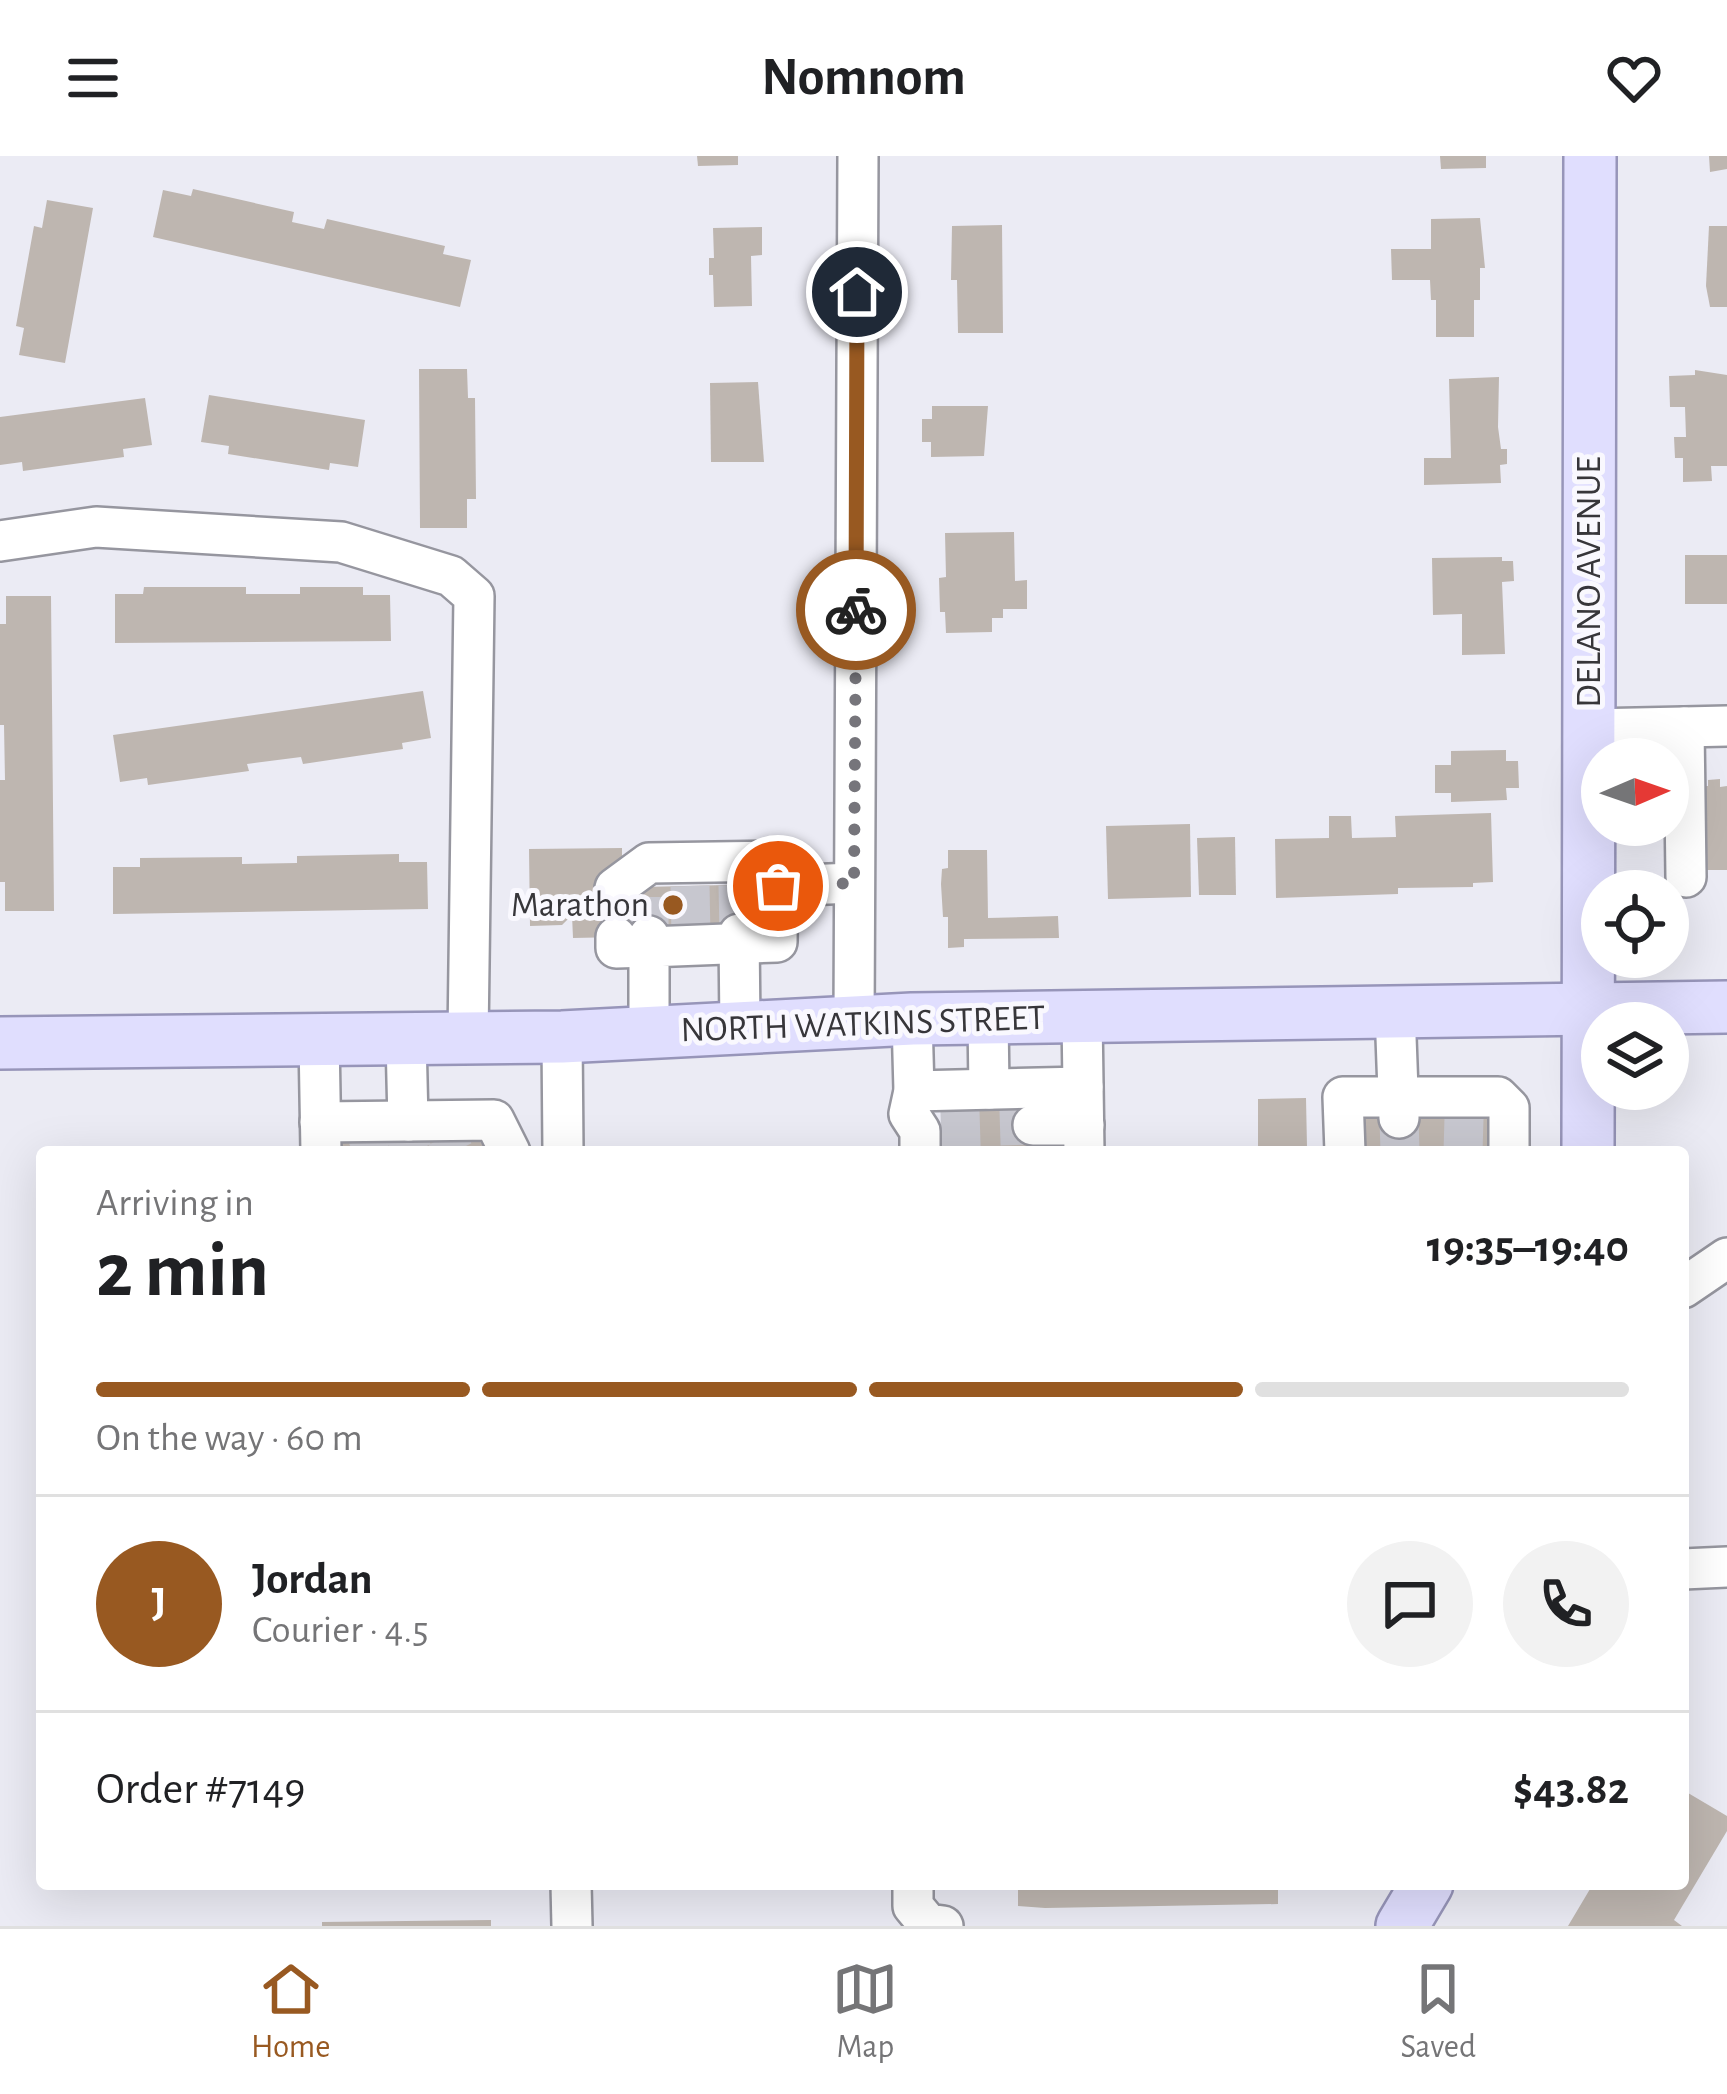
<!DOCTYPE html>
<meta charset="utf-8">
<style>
body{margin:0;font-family:"Alegreya Sans",sans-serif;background:#f2f2f2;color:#202124;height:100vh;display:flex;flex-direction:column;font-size:45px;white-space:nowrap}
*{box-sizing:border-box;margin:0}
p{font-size:39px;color:#757577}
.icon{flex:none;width:66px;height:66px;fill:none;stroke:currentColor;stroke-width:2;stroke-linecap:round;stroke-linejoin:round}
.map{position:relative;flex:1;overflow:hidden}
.panel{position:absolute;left:36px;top:990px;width:1653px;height:744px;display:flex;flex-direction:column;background:#fff;border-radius:12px;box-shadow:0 12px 48px #0002}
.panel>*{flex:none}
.needle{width:78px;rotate:88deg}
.buttons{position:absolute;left:1581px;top:582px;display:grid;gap:24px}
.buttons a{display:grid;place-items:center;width:108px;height:108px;border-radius:50%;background:#fff;box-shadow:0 12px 48px #0002;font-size:60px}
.pin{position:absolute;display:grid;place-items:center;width:102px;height:102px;color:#fff;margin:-51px;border:6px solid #fff;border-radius:50%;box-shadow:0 3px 12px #0007}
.courier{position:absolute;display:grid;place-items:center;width:120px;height:120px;margin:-60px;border:9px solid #985921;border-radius:50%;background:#fff;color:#222;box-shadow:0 3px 15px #0007}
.summary em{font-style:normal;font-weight:600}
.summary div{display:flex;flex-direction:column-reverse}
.summary{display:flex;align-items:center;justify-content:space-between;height:204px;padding:0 60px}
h1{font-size:78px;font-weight:600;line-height:90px}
.bar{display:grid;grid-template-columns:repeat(4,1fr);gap:18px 12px;align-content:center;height:144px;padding:0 60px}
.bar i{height:15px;border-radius:9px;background:#e0e0e0}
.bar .current{background:#985921}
.bar p{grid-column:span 4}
.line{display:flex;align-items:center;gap:30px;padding:0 60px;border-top:3px solid #e0e0e0}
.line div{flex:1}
.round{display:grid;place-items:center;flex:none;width:126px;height:126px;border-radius:63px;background:#f2f2f2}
header{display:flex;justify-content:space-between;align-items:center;height:156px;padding:0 60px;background:#fff;font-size:54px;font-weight:600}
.menu{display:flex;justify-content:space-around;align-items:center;height:168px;border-top:3px solid #e0e0e0;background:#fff;font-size:33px;color:#757577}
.menu a{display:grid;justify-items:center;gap:6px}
.menu .current{color:#985921}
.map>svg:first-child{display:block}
.building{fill:#beb6b0}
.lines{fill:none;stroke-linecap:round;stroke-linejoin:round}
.minor-tunnel{stroke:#c7c7cf;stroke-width:39;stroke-dasharray:39 20;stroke-linecap:butt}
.minor-casing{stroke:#96969f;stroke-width:44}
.major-casing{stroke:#9795b9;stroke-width:56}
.minor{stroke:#fff;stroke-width:39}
.major{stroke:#e0defe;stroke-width:51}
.done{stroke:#76757b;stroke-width:12;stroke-dasharray:0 21.6}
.route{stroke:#985921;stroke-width:15}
.poi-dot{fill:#985921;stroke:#f9f8fe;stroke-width:4.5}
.labels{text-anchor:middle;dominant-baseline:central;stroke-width:10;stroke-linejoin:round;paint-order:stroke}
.street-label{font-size:36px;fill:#37363a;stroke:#f9f8fe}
.poi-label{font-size:36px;fill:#37363a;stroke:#f9f8fe;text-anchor:end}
</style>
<header><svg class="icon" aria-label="menu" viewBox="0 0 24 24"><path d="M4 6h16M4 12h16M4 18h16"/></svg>Nomnom<svg class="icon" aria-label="heart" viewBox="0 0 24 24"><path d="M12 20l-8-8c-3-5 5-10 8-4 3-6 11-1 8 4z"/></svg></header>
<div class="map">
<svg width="1727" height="1770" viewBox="0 0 1727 1770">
<rect width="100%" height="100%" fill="#ebebf4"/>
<!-- building -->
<g class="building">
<polygon points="697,0 738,0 738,9 698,10"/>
<polygon points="1440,0 1486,0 1486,12 1441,13"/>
<polygon points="1709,0 1727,0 1727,13 1710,16"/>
<polygon points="193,33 294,56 292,66 324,73 327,63 445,90 443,98 471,104 460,151 153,81 163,34 191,40"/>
<polygon points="47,44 93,52 65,207 19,199 24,172 16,170 34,70 42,72"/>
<polygon points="1480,62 1485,112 1480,112 1480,144 1474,144 1474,181 1436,181 1436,144 1431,144 1430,124 1392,124 1391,93 1431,93 1431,63"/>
<polygon points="1002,69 1003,177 958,177 957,124 951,124 952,70"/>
<polygon points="1709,70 1727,70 1727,151 1710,151 1706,130"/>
<polygon points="762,71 762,99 751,100 752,150 714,151 713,119 709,119 709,102 714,102 713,72"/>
<polygon points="419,213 467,213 468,242 475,242 476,343 467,343 467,372 420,372"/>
<polygon points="1695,214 1727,219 1727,310 1711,310 1712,325 1683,326 1683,302 1675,302 1674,281 1686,281 1685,251 1670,251 1669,220 1695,219"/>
<polygon points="1499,221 1498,271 1501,293 1507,293 1507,308 1500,309 1501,327 1424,329 1424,302 1451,302 1449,223"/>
<polygon points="758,226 764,306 711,306 710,227"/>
<polygon points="209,239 365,264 358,311 330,307 329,314 228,298 229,290 201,286"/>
<polygon points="145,242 152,289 123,293 124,301 23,315 22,306 0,309 0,261"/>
<polygon points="932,250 988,250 984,300 931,301 931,286 922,286 922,263 932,263"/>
<polygon points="1014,376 1015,425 1027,424 1027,453 1003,453 1003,462 992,462 992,476 946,477 945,456 940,456 939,422 946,421 945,377"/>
<rect x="1685" y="399" width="42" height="49"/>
<polygon points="1502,401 1502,405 1513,405 1514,425 1502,426 1505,498 1462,499 1462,458 1433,459 1432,402"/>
<polygon points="144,431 246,431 246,438 300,438 300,431 363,431 363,439 390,439 391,485 115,487 115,438 143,438"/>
<polygon points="6,440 51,440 54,755 5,755 5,726 0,726 0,624 5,624 4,569 0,569 0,468 6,468"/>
<polygon points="423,535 431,582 402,587 403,593 303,608 301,601 247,608 249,615 148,629 147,622 120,626 113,579"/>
<polygon points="1506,594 1506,605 1518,605 1519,632 1506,632 1507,644 1451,646 1451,637 1435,637 1435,609 1451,609 1451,595"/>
<polygon points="1720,623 1720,631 1727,630 1727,714 1705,714 1701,630 1708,630 1708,624"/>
<polygon points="1491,657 1493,726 1473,727 1473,731 1398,732 1398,738 1276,742 1275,683 1329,682 1329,660 1351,660 1352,682 1396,681 1395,660"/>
<polygon points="1190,668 1191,741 1108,743 1106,670"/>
<polygon points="1235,681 1236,739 1199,739 1197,682"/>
<polygon points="622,692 622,708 605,732 764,728 765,778 573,782 572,759 562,769 530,770 529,693"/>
<polygon points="948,694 987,694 988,762 1058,760 1059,782 964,783 964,791 948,792 948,761 943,761 941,728 942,713 948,712"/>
<polygon points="399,698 399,706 427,706 428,753 113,758 113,711 140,711 140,702 242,701 242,708 297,707 297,700"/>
<polygon points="1306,942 1307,991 1303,991 1303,996 1263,996 1263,992 1258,992 1258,943"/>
<polygon points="1033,949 1033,996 941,996 941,951"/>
<rect x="1361" y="962" width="136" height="34"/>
<polygon points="476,979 487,996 336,996 327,981"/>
<polygon points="1683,1634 1727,1660 1727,1675 1674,1764 1682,1770 1568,1770 1593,1728 1683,1728"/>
<polygon points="1018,1728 1278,1728 1278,1748 1045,1752 1018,1750"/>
<polygon points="491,1764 491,1770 322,1770 322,1766"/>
</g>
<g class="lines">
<!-- minor-tunnel -->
<g class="minor-tunnel">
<polyline points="738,729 739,778"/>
<polyline points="690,730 691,780"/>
<polyline points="649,780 649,731"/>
<polyline points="1399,962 1400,996"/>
<polyline points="941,972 1033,969"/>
<polyline points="367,980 374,996"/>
<polyline points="406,980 413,996"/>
<polyline points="446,980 454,996"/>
<polyline points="1463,996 1464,962"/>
</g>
<!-- minor casing -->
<g class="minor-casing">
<g id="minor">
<polyline points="0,385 96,371 341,386 451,420 474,440 468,882"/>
<polyline points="1684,571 1727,570"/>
<polyline points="1589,573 1684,571 1686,721"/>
<polyline points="778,730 854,727"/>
<polyline points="615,732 649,707 778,705 777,786 649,791 649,876"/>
<polyline points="739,778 740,871"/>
<polyline points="616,781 616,792 649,791 649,780"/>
<polyline points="1395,854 1399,962"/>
<polyline points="1082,861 1084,996"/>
<polyline points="912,863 914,935 909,958 920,975 920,996"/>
<polyline points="988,863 989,933"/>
<polyline points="854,866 858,0"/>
<polyline points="562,881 563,996"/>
<polyline points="319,883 321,996"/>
<polyline points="406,883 408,965 494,964 510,996"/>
<polyline points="914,935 1083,931"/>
<polyline points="320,966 408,965"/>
<polyline points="1033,969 1084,969"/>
<polyline points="1345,996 1343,941 1498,941 1509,952 1509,996"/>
<polyline points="1683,1132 1727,1102"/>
<polyline points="1683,1413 1727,1411"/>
<polyline points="571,1728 572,1770"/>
<polyline points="913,1728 913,1750 928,1768 943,1770"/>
</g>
</g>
<!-- major casing -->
<g class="major-casing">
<g id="major">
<polyline points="0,887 562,881 912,863 1727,851"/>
<polyline points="1588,996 1590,0"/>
<polyline points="1402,1770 1427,1728"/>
</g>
</g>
<!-- minor -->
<use href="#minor" class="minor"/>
<!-- major -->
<use href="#major" class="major"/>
</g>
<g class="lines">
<!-- done -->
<polyline class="done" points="778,730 854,727 856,454"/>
<!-- route -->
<polyline class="route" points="856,454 857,136"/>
</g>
<!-- markers -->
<circle class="poi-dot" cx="673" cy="749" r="12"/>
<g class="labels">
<!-- street labels -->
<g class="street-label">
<text transform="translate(1589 426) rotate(-90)">DELANO AVENUE</text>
<text transform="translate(863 868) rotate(-2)">NORTH WATKINS STREET</text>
</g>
<!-- poi labels -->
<g class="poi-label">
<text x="649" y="749">Marathon</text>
</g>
</g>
</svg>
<div class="buttons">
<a><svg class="needle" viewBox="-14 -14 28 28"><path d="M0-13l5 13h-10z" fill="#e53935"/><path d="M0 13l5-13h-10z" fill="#757577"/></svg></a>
<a><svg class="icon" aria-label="locate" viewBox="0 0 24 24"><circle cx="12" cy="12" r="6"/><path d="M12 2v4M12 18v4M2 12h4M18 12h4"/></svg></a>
<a><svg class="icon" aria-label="layers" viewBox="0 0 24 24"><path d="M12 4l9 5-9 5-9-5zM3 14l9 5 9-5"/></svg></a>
</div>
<div class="pin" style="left:778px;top:730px;background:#ea580c"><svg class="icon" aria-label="bag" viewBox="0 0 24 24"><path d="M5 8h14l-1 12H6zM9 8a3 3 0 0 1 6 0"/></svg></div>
<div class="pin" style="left:857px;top:136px;background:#1f2937"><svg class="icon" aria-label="home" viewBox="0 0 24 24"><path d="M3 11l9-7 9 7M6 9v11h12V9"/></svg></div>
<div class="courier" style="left:856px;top:454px"><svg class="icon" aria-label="bike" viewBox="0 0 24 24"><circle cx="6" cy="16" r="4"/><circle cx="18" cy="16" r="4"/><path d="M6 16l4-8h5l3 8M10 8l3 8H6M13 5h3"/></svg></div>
<section class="panel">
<div class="summary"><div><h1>2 min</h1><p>Arriving in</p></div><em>19:35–19:40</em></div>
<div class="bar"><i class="current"></i><i class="current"></i><i class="current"></i><i></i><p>On the way · 60 m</p></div>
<div class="line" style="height:216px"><b class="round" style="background:#985921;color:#fff">J</b><div><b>Jordan</b><p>Courier · 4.5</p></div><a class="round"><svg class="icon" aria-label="chat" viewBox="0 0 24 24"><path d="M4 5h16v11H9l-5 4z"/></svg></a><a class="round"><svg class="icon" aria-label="phone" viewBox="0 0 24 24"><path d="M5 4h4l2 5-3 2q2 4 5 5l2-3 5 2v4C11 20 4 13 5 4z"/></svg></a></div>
<div class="line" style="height:156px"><div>Order #7149</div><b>$43.82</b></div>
</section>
</div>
<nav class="menu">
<a class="current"><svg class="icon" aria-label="home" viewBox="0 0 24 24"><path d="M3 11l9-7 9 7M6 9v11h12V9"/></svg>Home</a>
<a><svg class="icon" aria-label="map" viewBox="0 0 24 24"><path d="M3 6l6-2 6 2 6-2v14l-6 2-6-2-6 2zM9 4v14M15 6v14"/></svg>Map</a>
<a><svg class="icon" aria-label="saved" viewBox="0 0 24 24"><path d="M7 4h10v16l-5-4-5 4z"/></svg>Saved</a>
</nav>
